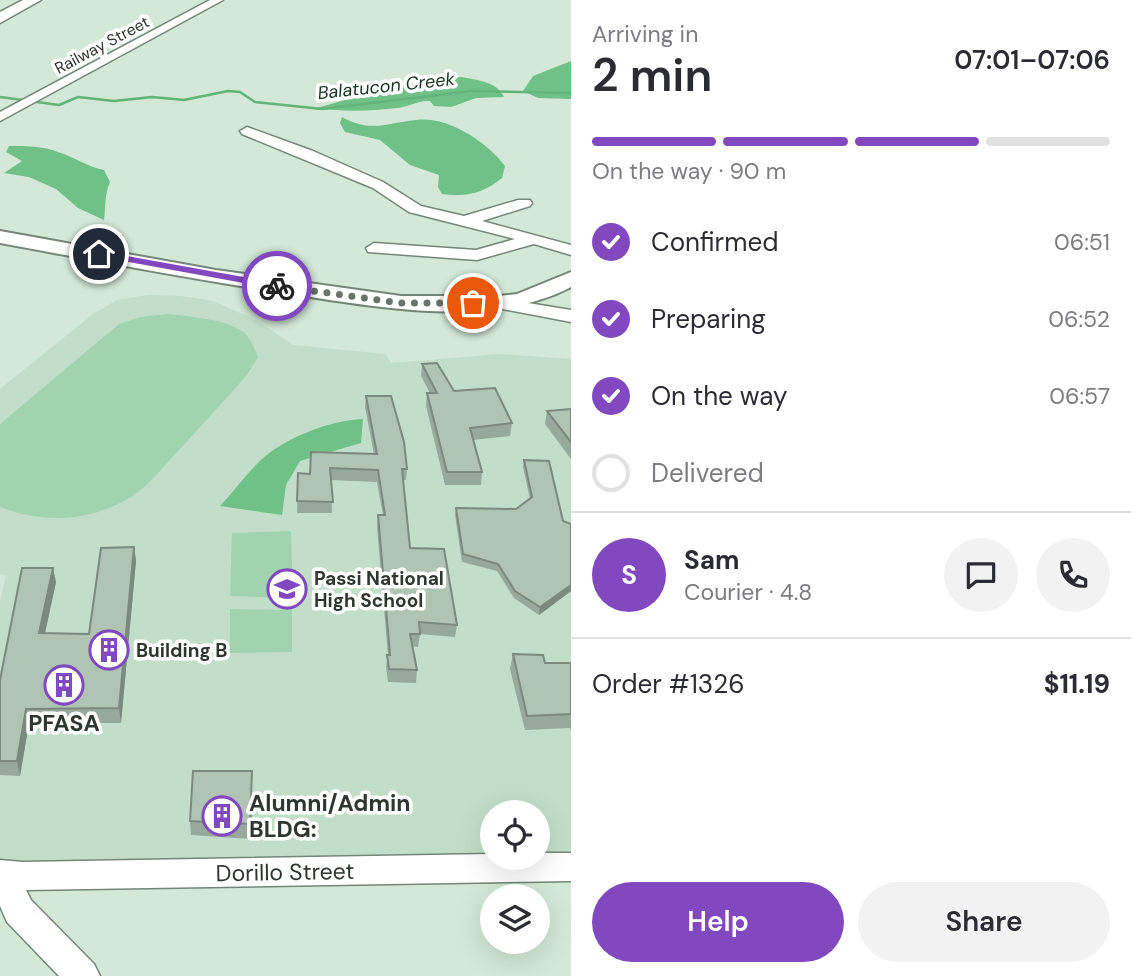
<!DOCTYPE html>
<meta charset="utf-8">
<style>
body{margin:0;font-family:"DM Sans",sans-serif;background:#f2f2f3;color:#2b2b33;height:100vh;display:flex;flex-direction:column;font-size:26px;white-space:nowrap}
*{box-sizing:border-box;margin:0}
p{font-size:23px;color:#7c7c81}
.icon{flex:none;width:38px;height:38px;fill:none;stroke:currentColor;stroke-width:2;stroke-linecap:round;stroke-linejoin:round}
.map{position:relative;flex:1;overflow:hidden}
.details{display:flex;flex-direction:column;background:#fff;width:560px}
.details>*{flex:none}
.tools{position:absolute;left:480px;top:800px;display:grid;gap:14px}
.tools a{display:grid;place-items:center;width:70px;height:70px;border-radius:50%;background:#fff;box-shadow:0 7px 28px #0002;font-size:35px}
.pin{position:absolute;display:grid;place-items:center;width:60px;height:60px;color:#fff;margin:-30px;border:4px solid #fff;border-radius:50%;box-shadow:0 2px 7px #0007}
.courier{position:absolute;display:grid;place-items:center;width:70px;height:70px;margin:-35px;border:5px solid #8148bf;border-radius:50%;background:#fff;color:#222;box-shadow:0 2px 9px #0007}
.overview em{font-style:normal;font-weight:600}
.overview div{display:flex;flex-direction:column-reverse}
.overview{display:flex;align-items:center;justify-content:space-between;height:119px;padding:0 21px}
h1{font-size:46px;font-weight:600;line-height:52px}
.bar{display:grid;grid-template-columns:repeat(4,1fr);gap:10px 7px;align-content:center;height:84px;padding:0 21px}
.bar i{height:9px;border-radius:5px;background:#e1e1e2}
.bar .current{background:#8148bf}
.bar p{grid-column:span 4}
.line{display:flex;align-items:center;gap:18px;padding:0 21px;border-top:2px solid #e1e1e2}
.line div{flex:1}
.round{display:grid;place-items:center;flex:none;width:74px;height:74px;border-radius:37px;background:#f2f2f3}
ol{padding:0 21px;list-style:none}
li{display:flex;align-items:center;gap:21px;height:77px}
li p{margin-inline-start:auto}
li .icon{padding:7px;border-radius:50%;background:#8148bf;color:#fff;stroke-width:4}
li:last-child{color:#7c7c81}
li i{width:38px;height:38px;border:4px solid #e1e1e2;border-radius:50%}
.button{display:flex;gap:14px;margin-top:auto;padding:14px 21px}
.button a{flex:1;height:80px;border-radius:42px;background:#8148bf;color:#fff;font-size:28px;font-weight:600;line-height:80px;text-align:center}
.button a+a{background:#f2f2f3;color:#2b2b33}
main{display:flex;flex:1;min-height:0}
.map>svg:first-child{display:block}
.built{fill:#c2dec8;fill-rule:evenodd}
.green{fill:#a1d4ae}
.forest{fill:#6fc188}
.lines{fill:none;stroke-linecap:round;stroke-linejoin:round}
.stream{stroke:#62b47b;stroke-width:2.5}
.minor-casing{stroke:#738677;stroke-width:3}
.tertiary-casing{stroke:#738677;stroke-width:4}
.secondary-casing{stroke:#738677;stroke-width:3}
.minor{fill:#fff;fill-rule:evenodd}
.tertiary{fill:#fff;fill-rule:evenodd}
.secondary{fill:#fff;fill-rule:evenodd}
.wall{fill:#97a99b}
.shaded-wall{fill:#7b897e}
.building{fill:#b0c4b4;stroke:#7b897e;stroke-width:2}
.route{fill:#8148bf}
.done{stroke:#68746a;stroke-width:7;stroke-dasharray:0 12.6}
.labels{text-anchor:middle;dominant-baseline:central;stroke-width:7;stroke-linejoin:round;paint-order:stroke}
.far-street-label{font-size:16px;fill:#2e3630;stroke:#fff}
.far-water-label{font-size:18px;font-style:italic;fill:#12361e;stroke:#fff}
.poi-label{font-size:19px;font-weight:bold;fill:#2e3630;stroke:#fff;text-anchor:start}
.near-poi-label{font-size:23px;font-weight:bold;fill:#2e3630;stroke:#fff}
.near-street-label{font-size:23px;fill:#2e3630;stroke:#fff}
</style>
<main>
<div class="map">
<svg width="571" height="976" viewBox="0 0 571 976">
<rect width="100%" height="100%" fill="#d3e8d7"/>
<!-- built -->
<path class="built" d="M 148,295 L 181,296 L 213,301 L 258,321 L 293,345 L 386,354 L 391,363 L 500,354 L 571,359 L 571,858 L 0,863 L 0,601 L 6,576 L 0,574 L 0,389 L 93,314 L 117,300 ZM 492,812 L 537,812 L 537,858 L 492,858 Z"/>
<!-- green -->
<g class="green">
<path d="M 168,314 C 190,317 220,318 240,330 C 250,335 254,348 258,357 L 247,375 C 225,400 202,425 179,450 C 162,468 146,490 124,501 C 85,522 41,523 0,507 L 0,424 L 119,324 L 140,317 Z"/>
<polygon points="291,531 293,598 230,596 232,533"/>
<polygon points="230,609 292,610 292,652 230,653"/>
</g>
<!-- forest -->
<g class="forest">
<polygon points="571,61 571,99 538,98 523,91 533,76"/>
<path d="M 461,77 C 476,80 497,81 504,97 L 476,98 L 451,107 L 434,106 L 430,101 C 418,100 409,107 397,108 C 370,111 344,112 317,108 L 390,87 Z"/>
<path d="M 342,117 C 370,133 387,123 416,120 C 448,116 487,142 505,166 L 502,178 C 482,194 467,197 442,194 L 438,187 L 439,175 L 410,165 L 380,140 L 345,132 L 340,123 Z"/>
<path d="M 9,146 C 25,146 43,146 58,152 C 74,157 88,167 104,170 L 110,182 C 104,196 106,206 104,220 L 78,208 L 56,189 L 29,177 L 4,173 L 22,161 L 6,152 Z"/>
<path d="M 363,419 L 361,443 L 300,461 L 286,485 L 282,515 L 220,506 C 234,491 246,474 261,460 C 284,438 331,420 363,419 Z"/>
</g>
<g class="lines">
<!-- stream -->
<polyline class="stream" points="0,97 59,105 78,97 114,101 152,97 184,100 228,91 240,92 255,102 322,109 471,91 571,93"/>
<!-- minor casing -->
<g class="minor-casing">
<g id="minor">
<polygon points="210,0 223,0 0,121 0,112"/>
<polygon points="247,127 313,151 383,182 421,206 464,216 518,200 530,200 532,203 530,206 482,221 571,245 571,255 534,244 477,260 368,252 366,248 374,243 476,250 515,239 409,212 373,188 242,134 240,131"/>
<polygon points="498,298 571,310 571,322 492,307 489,303"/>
<polygon points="537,853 571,853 571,881 26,890 31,900 94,964 100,976 59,976 7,922 0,906 0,860 23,862 492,854 492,858 537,858"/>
</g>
</g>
<!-- tertiary casing -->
<g class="tertiary-casing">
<path id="tertiary" d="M 0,231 L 216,270 L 401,296 L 498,296 L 517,294 L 571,272 L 571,287 C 488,331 367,305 278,292 C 185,278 93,260 0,243 Z"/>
</g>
<!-- secondary casing -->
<g class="secondary-casing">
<polygon id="secondary" points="23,0 41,0 0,23 0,12"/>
</g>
<!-- minor -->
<use href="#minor" class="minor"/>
<!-- tertiary -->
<use href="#tertiary" class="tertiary"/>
<!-- secondary -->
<use href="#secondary" class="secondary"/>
</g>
<!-- wall -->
<g class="wall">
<polygon points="422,364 454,391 512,423 510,436 473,440 482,472 481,485 445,485 426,406 427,393 430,393 421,376"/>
<polygon points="366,396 407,469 406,480 403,480 410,548 457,625 455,637 420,634 418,647 412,646 417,670 416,683 388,682 386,667 388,655 377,527 378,515 383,515 377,482 331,480 332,513 297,513 298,473 310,474 374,454 365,407"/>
<polygon points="571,409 571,459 545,424 547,411"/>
<polygon points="524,460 563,521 571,524 571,591 539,615 514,598 497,571 462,562 455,515 456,508 516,509 530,499 523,467"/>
<polygon points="134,547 136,561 121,723 29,723 20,776 0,775 0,680 56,582 45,633 89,634"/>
<polygon points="513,654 545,663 571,663 571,731 570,728 525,730 510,669"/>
<polygon points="252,771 251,839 191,835 190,821"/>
</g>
<!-- shaded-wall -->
<g class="shaded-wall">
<polygon points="134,547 136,561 121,723 119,708"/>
<polygon points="53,568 56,582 42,647 39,633"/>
<polygon points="571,585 571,591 539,615 540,607"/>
<polygon points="26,709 29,723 20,776 17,761"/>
<polygon points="252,771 252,785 251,839 250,824"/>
</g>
<!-- building -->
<g class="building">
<polygon points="437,363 454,391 495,388 512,423 470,428 482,472 447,472 427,393 437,393 422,364"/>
<polygon points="366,396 391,396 404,442 407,469 402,469 410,548 444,549 457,625 419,622 420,634 410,634 417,670 389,669 387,655 390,655 378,515 385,515 378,470 330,468 333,502 297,501 298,473 310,474 311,452 377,454"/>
<polygon points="571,409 571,442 547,411"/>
<polygon points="524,460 549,461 563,521 571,524 571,585 540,607 515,591 498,564 463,554 456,508 516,509 532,497"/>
<polygon points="134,547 119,708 26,709 17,761 0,761 0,680 22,568 53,568 39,633 89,634 101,548"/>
<polygon points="513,654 543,655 545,663 571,663 571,714 527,716"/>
<polygon points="193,771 252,771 250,824 190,821"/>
</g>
<!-- route -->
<polygon class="route" points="99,251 277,283 282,286 277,289 96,256"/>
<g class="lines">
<!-- done -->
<polyline class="done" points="277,286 401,303 473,303"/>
</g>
<!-- icons -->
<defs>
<g id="school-ring" transform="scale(2.0125)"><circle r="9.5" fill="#fff" stroke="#8148bf" stroke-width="1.5"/><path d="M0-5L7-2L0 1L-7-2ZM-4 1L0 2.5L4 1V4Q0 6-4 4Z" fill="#8148bf"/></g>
<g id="building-ring" transform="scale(2.0125)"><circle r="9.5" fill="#fff" stroke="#8148bf" stroke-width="1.5"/><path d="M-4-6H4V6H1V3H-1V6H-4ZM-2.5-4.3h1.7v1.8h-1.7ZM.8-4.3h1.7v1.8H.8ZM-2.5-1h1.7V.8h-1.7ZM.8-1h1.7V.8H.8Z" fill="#8148bf"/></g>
</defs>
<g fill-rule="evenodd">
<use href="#school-ring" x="287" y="589"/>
<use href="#building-ring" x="109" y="650"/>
<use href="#building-ring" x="64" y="685"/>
<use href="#building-ring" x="222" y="816"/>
</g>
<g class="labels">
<!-- far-street labels -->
<g class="far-street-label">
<text transform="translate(102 45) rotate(-28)">Railway Street</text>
</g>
<!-- far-water labels -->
<g class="far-water-label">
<text transform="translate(386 86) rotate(-6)">Balatucon Creek</text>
</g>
<!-- poi labels -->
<g class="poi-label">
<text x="314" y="578">Passi National<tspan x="314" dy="22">High School</tspan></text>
<text x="136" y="650">Building B</text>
</g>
<!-- near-poi labels -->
<g class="near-poi-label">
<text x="64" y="723">PFASA</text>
<text x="249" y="803" text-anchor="start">Alumni/Admin<tspan x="249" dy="26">BLDG:</tspan></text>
</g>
<!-- near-street labels -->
<g class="near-street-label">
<text transform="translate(285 872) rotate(-1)">Dorillo Street</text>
</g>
</g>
</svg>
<div class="tools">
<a><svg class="icon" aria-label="locate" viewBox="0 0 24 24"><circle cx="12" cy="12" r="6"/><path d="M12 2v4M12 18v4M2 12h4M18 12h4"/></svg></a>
<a><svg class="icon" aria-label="layers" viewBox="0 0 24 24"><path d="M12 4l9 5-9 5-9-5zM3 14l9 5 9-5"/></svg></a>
</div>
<div class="pin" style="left:473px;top:303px;background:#ea580c"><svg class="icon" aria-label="bag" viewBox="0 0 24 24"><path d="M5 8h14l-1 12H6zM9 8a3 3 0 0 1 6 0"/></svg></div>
<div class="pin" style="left:99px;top:254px;background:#1f2937"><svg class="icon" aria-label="home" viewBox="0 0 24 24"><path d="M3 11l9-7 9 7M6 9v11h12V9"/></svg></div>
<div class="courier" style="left:277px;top:286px"><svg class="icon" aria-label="bike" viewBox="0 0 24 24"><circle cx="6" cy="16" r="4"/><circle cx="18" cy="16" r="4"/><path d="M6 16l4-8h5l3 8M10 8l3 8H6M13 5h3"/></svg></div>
</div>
<section class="details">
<div class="overview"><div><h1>2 min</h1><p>Arriving in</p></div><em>07:01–07:06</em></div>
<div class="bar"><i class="current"></i><i class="current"></i><i class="current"></i><i></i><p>On the way · 90 m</p></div>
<ol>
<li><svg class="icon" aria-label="check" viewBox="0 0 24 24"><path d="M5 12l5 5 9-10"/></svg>Confirmed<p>06:51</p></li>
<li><svg class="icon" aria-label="check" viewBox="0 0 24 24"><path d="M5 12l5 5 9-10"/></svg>Preparing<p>06:52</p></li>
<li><svg class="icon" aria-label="check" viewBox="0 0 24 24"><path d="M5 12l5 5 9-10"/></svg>On the way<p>06:57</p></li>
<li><i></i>Delivered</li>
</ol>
<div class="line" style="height:126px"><b class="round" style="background:#8148bf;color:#fff">S</b><div><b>Sam</b><p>Courier · 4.8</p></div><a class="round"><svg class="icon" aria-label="chat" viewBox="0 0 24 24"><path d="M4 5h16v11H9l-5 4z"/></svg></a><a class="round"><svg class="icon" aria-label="phone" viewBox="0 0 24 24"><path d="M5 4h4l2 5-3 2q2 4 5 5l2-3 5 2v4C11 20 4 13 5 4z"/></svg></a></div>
<div class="line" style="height:91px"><div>Order #1326</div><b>$11.19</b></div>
<div class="button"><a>Help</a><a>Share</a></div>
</section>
</main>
